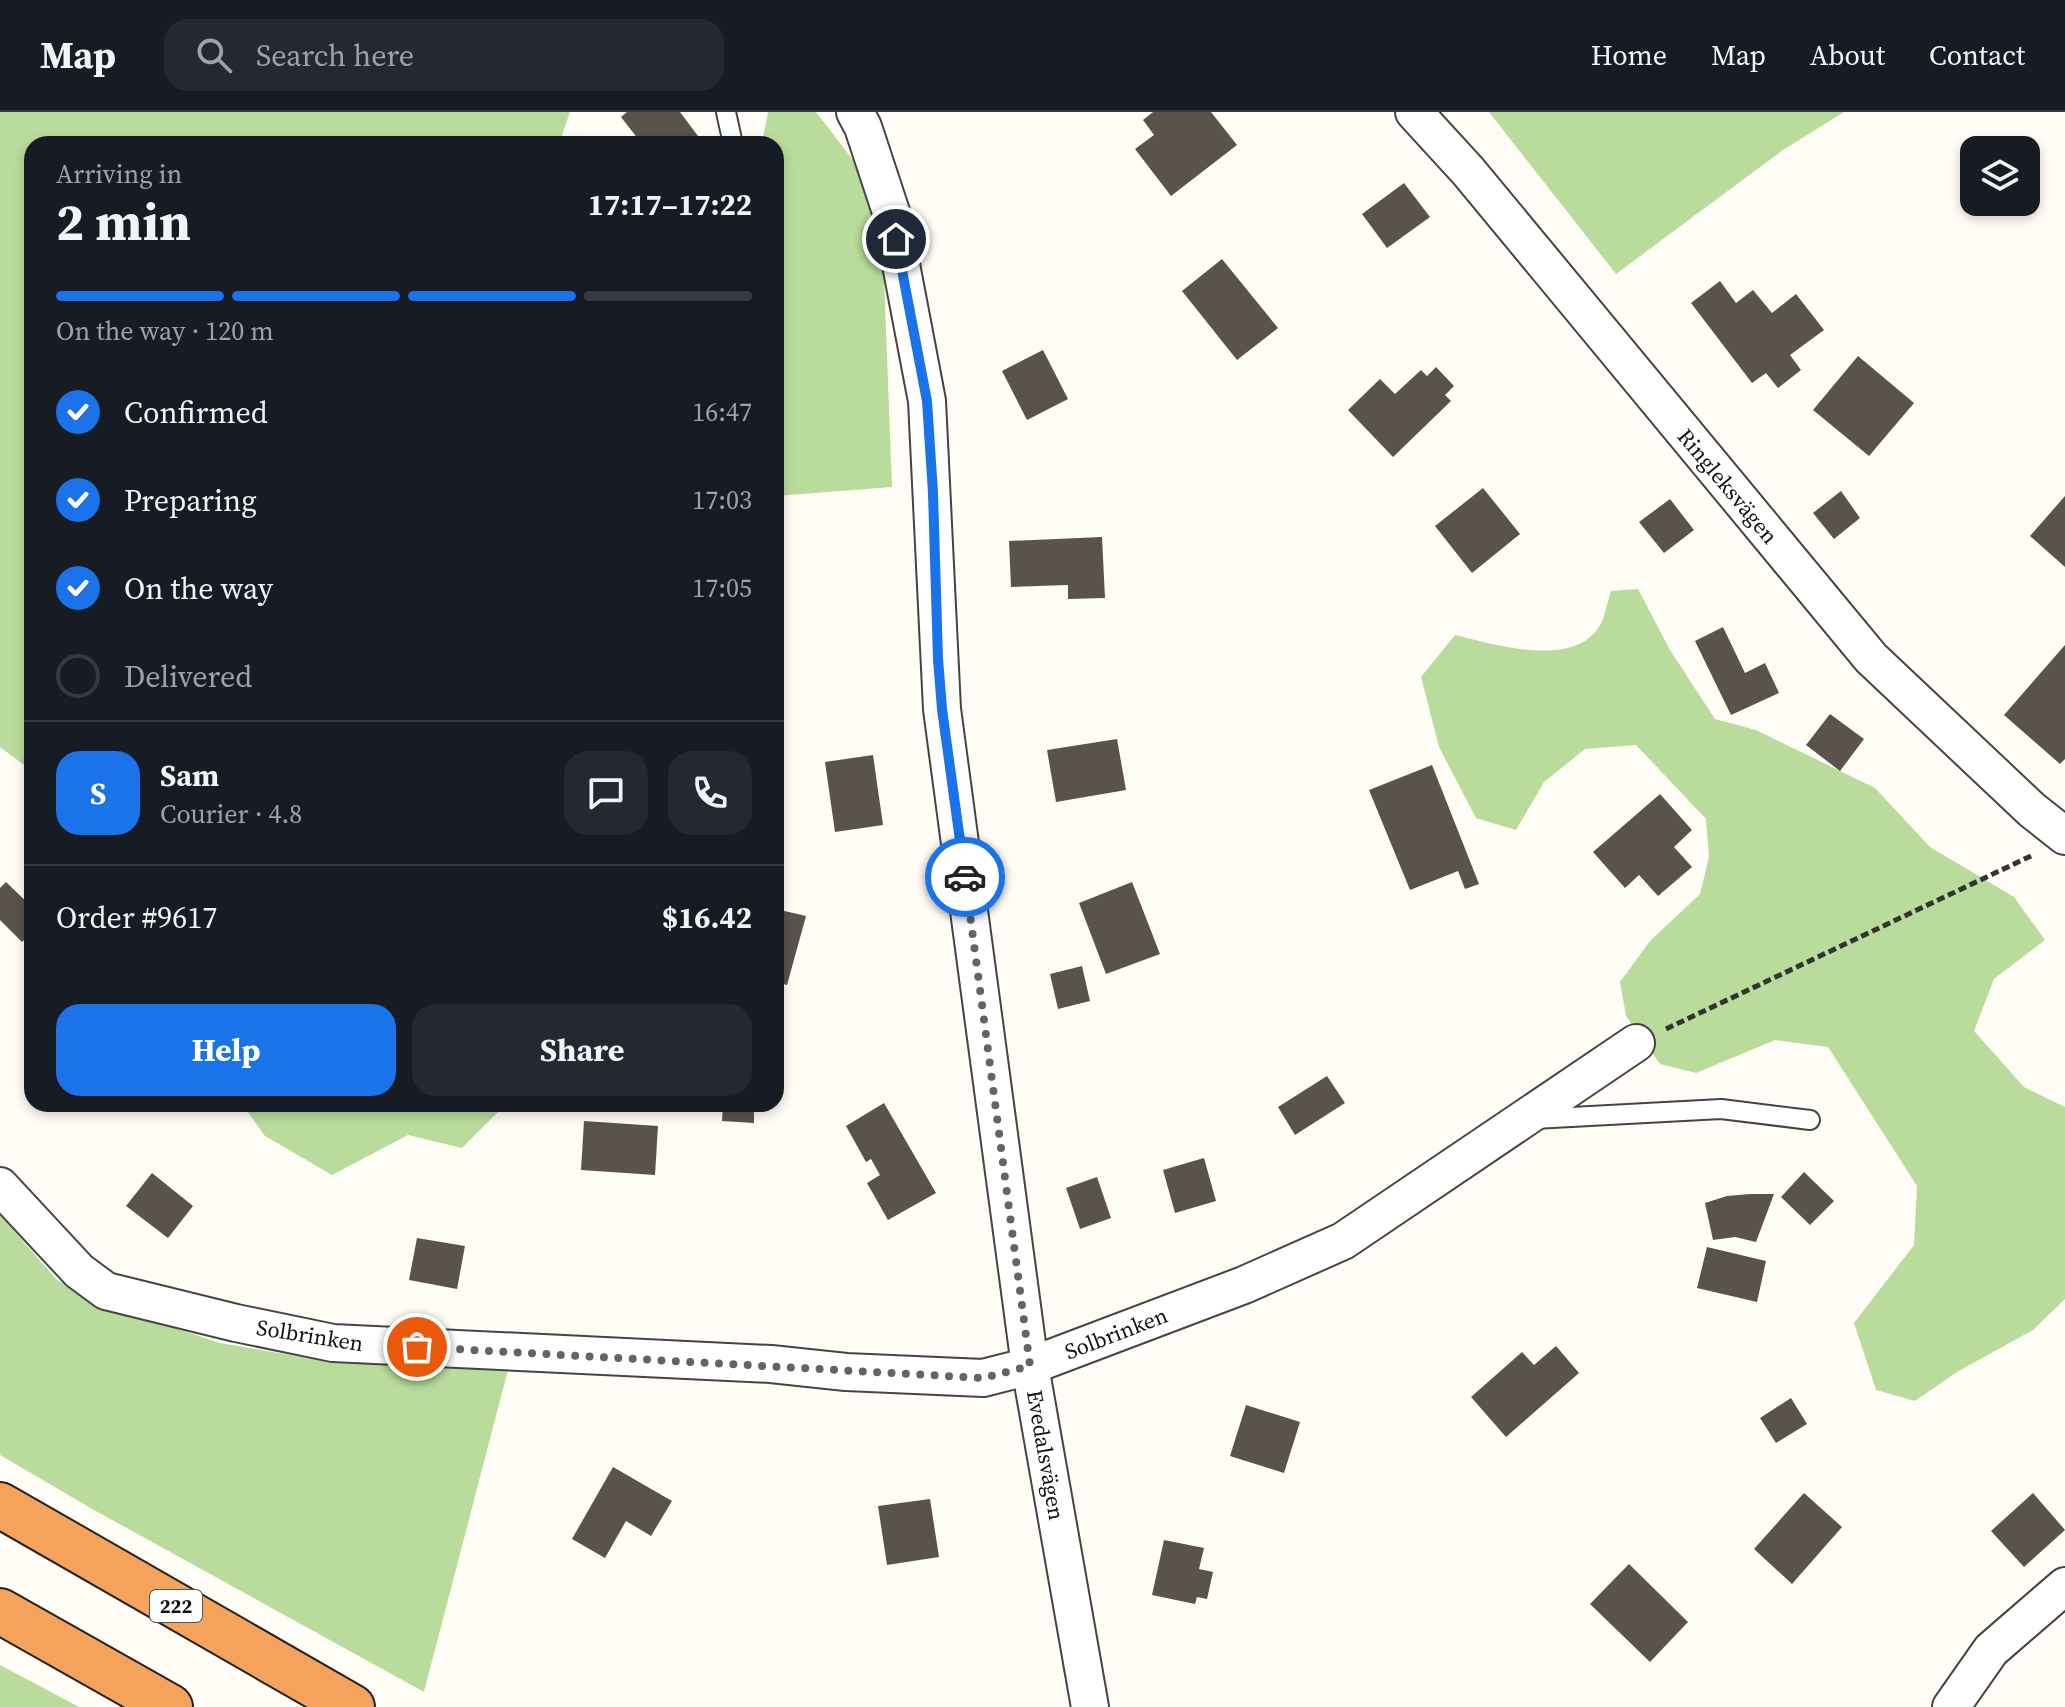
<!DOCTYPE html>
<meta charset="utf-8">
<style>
body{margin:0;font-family:"Source Serif 4",serif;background:#242831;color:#f1f3f6;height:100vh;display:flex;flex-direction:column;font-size:30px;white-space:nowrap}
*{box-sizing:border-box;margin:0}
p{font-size:26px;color:#9ea1a6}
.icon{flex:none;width:44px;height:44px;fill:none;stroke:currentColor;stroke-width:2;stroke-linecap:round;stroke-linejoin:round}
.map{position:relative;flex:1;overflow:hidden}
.side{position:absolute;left:24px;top:24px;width:760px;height:976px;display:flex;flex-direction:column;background:#171b24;border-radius:24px;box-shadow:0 4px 12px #0003}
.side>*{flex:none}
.buttons{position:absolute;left:1960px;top:24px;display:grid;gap:16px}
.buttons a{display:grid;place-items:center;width:80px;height:80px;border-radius:16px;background:#171b24;box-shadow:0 4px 12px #0003;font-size:40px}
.pin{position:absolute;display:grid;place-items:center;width:68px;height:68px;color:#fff;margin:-34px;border:4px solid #fff;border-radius:50%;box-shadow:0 2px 8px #0007}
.courier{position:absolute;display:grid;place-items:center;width:80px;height:80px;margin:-40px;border:6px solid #1a73e8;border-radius:50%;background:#fff;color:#222;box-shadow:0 2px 10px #0007}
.headline em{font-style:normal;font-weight:700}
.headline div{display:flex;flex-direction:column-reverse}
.headline{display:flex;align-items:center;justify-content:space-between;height:136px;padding:0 32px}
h1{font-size:52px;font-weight:700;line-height:60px}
.bar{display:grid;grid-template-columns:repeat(4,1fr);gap:12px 8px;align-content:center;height:96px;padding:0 32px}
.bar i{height:10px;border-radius:6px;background:#363941}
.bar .current{background:#1a73e8}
.bar p{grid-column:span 4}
.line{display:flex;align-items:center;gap:20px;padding:0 32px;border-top:2px solid #363941}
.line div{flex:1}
.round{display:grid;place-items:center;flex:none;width:84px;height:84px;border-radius:24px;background:#242831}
ol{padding:0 32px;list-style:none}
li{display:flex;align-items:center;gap:24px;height:88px}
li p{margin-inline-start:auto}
li .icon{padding:8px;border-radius:50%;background:#1a73e8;color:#fff;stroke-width:4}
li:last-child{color:#9ea1a6}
li i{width:44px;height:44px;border:4px solid #363941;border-radius:50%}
.primary-button{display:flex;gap:16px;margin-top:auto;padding:16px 32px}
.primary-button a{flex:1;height:92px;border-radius:24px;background:#1a73e8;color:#fff;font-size:32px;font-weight:700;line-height:92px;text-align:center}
.primary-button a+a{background:#242831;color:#f1f3f6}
header{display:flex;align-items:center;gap:48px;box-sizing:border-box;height:112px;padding:0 40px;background:#171b24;border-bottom:2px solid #363941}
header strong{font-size:38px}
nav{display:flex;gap:44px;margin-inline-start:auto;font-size:28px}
.search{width:560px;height:72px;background:#242831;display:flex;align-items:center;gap:20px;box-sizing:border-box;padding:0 28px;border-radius:24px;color:#9ea1a6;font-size:30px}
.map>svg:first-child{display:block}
.forest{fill:#b9dc9c}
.building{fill:#5a524d}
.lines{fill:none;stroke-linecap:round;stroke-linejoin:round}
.service-casing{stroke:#444;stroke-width:22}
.minor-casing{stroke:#444;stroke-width:40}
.motorway-casing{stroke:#222;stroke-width:48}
.path{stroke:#333;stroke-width:5;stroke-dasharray:8 4;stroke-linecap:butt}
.service{stroke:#fff;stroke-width:18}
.minor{stroke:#fff;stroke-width:36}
.motorway{stroke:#f5a25d;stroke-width:44}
.done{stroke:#646461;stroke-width:8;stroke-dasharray:0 14.4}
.route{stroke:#1a73e8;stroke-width:10}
.labels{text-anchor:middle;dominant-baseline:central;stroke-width:8;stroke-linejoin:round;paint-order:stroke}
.shield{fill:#fff;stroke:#585858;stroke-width:2}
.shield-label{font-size:20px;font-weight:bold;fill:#111}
.street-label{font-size:22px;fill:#111;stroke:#fff}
</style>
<header>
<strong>Map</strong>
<div class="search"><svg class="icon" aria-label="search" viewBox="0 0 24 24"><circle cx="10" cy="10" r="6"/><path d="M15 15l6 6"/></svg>Search here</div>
<nav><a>Home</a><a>Map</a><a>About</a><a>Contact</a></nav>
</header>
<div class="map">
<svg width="2065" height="1595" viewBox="0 0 2065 1595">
<rect width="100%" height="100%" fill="#fffdf5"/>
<!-- forest -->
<g class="forest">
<polygon points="0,0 570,0 559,32 32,32 32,659 0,635"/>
<polygon points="768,0 816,0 866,65 884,165 892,375 776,384 776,32 762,32"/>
<polygon points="1489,0 1844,0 1783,38 1616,162"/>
<path d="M 1638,477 L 1670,538 L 1715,607 L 1756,618 L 1875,676 L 1930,735 L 2014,785 L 2045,828 L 1994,867 L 1974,919 L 2024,975 L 2065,995 L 2065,1187 L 2033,1218 L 1957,1260 L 1915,1289 L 1876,1278 L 1854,1211 L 1914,1133 L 1917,1074 L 1828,935 L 1775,928 L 1696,961 L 1660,952 L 1626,904 L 1620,870 L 1650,829 L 1700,782 L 1709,745 L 1706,707 L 1636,633 L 1585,637 L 1544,670 L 1516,718 L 1476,706 L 1439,635 L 1421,565 L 1455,523 C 1493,532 1572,557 1599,515 C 1605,506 1607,490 1611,479 Z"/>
<polygon points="242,992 506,992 462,1036 408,1023 332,1063 265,1024"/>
<polygon points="0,1103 57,1168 102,1192 220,1231 320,1248 509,1254 424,1580 94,1398 0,1343"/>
<polygon points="0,1553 79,1595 0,1595"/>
</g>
<!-- building -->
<g class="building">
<polygon points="627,0 680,0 704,32 642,32 621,5"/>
<polygon points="1153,0 1211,0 1237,33 1171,84 1135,37 1154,23 1143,8"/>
<polygon points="1404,71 1430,105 1387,136 1362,102"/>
<polygon points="1222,147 1278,216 1237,248 1182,179"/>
<polygon points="1720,169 1736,191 1753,178 1772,201 1796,182 1824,218 1790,243 1801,258 1778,276 1766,261 1752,271 1691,191"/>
<polygon points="1043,238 1068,287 1027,308 1002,259"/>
<polygon points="1858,244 1914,291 1869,344 1813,298"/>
<polygon points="1436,255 1454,274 1445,283 1451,289 1393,345 1348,298 1380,267 1395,282 1421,258 1427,264"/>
<polygon points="1483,376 1520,422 1472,461 1435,414"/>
<polygon points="1841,379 1860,406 1834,427 1813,401"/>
<polygon points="2065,384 2065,455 2030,424"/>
<polygon points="1670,387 1694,418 1664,441 1639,410"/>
<polygon points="1102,425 1105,486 1068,487 1068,473 1011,475 1009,429"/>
<polygon points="1723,515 1745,561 1765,551 1779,581 1731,603 1695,529"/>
<polygon points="2065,533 2065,647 2060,652 2004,603"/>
<polygon points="1830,602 1864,627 1840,659 1806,633"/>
<polygon points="1117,627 1126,678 1056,690 1047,638"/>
<polygon points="873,643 883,713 835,720 825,650"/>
<polygon points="1432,653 1479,772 1465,777 1458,759 1410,778 1369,678"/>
<polygon points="1660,682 1692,718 1674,735 1692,755 1658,784 1639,763 1625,776 1593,740"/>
<polygon points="6,770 32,795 32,820 22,830 0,808 0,776"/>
<polygon points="1132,770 1160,842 1106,862 1079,791"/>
<polygon points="776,797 806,804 787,873 776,870"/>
<polygon points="1082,854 1090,889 1058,897 1050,862"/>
<polygon points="1327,964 1345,991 1295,1023 1278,995"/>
<polygon points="884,991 936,1081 888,1108 867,1071 880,1063 871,1047 866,1050 846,1014"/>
<polygon points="723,992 764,992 764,1000 754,1000 754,1011 722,1009"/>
<polygon points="584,1009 658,1014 655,1063 581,1058"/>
<polygon points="1204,1046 1216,1089 1175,1101 1163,1058"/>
<polygon points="1804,1060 1834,1089 1810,1113 1781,1085"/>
<polygon points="152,1061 193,1094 168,1126 126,1094"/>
<polygon points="1097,1065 1111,1106 1080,1117 1066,1076"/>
<polygon points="1750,1082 1774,1082 1756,1130 1735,1125 1713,1128 1705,1091 1727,1084"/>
<polygon points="417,1126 465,1134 457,1177 409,1168"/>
<polygon points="1707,1135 1766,1149 1757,1190 1697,1176"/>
<polygon points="1556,1234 1579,1261 1506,1325 1471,1285 1522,1240 1534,1253"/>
<polygon points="1791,1286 1807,1312 1776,1331 1760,1306"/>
<polygon points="1246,1293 1300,1310 1284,1361 1230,1344"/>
<polygon points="613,1355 672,1389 651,1424 626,1409 605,1446 572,1427"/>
<polygon points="1804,1381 1842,1415 1792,1472 1754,1437"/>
<polygon points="2033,1381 2065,1418 2024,1455 1991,1419"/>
<polygon points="930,1387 939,1445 887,1453 878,1394"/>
<polygon points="1164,1428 1204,1436 1199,1457 1213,1460 1207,1487 1197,1485 1195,1492 1152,1483"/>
<polygon points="1629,1452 1688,1510 1650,1550 1590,1492"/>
</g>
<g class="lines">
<!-- service casing -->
<g class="service-casing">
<g id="service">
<polyline points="726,0 733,32"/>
<polyline points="1534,1007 1721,997 1810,1008"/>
</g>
</g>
<!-- minor casing -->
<g class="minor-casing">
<g id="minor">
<polyline points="855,0 863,15 891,100 927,289 942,597 1030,1254 1090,1595"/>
<polyline points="1414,0 1468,59 1871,546 2032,698 2065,724"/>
<polyline points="0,1074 79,1159 106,1179 236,1211 333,1231 771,1252 846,1260 983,1266 1030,1254 1244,1173 1343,1129 1636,931"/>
<polyline points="1951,1595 1991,1538 2065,1474"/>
</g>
</g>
<!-- motorway casing -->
<g class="motorway-casing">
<g id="motorway">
<polyline points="0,1393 352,1595"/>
<polyline points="0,1499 170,1595"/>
</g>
</g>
<!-- path -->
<polyline class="path" points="1666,917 2033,743"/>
<!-- service -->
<use href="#service" class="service"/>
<!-- minor -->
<use href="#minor" class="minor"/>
<!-- motorway -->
<use href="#motorway" class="motorway"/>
</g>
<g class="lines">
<!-- done -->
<polyline class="done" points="417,1235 983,1266 1030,1254 965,765"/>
<!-- route -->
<polyline class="route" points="896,127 927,289 933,381 938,547 942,597 965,765"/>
</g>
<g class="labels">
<!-- shield labels -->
<rect class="shield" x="150" y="1478" width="52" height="32" rx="6"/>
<g class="shield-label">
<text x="176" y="1494">222</text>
</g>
<!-- street labels -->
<g class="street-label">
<text transform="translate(1728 374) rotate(50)">Ringleksvägen</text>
<text transform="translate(1116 1221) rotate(-21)">Solbrinken</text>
<text transform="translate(310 1223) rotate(9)">Solbrinken</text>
<text transform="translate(1046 1343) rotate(80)">Evedalsvägen</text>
</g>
</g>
</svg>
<div class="buttons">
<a><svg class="icon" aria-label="layers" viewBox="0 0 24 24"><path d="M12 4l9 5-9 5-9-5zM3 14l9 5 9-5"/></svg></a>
</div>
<div class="pin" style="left:417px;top:1235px;background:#ea580c"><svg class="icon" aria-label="bag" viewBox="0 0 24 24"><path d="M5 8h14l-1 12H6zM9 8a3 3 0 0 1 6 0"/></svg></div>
<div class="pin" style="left:896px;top:127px;background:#1f2937"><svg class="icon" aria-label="home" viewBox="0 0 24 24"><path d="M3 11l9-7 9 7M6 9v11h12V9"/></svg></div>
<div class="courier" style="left:965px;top:765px"><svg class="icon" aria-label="car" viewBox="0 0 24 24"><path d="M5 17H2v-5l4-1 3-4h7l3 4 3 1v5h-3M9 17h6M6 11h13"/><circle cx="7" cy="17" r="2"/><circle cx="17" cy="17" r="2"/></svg></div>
<section class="side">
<div class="headline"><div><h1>2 min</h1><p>Arriving in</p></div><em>17:17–17:22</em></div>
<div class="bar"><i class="current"></i><i class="current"></i><i class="current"></i><i></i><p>On the way · 120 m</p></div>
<ol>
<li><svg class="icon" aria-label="check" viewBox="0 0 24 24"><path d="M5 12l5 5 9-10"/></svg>Confirmed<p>16:47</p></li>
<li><svg class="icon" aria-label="check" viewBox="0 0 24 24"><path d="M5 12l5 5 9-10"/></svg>Preparing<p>17:03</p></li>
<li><svg class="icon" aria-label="check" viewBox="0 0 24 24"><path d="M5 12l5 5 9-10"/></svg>On the way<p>17:05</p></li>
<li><i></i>Delivered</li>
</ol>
<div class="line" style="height:144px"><b class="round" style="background:#1a73e8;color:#fff">S</b><div><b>Sam</b><p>Courier · 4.8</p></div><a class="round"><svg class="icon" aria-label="chat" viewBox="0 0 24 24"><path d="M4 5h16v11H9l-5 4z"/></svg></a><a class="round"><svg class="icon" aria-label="phone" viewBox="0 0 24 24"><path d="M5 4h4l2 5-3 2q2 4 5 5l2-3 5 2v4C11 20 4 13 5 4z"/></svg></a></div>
<div class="line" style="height:104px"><div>Order #9617</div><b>$16.42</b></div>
<div class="primary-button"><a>Help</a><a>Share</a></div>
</section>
</div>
